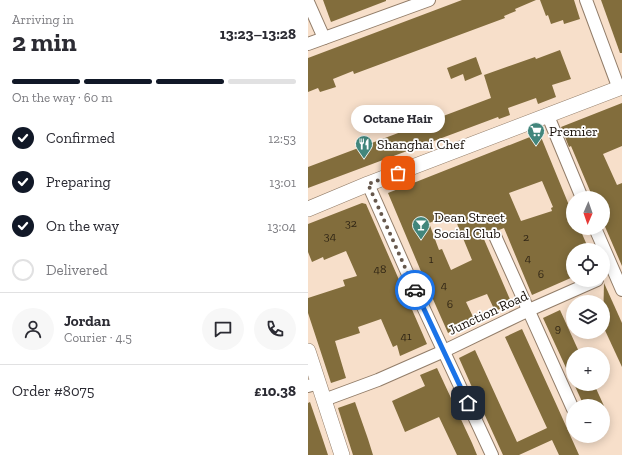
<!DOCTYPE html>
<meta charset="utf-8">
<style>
body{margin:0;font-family:"Zilla Slab",serif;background:#f7f7f7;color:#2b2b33;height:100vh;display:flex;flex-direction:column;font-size:15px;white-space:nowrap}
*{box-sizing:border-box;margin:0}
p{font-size:13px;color:#7c7c81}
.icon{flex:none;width:22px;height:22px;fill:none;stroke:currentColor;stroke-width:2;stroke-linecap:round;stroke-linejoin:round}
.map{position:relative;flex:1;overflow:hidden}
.side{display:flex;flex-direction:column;background:#fff;width:308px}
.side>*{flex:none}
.needle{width:26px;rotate:182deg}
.buttons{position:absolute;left:258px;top:191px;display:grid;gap:8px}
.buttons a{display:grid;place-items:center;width:44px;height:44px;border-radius:50%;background:#fff;box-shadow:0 2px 10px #0003;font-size:20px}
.pin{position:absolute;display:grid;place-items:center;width:34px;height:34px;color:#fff;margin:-17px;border-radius:8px;box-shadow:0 2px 6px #0006}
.courier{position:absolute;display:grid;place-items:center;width:40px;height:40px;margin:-20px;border:3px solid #1a73e8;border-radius:50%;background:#fff;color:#222;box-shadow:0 1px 5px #0007}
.bubble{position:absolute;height:28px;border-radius:14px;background:#fff;box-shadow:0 2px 10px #0003;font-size:13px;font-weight:700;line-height:28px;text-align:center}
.overview em{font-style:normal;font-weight:700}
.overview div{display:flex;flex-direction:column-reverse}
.overview{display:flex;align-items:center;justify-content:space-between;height:68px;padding:0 12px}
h1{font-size:26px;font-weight:700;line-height:30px}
.bar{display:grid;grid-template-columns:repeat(4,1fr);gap:6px 4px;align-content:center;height:48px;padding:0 12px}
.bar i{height:5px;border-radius:3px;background:#e1e1e2}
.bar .active{background:#111827}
.bar p{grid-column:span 4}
.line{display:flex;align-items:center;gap:10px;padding:0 12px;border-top:1px solid #e1e1e2}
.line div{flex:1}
.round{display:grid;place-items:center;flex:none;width:42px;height:42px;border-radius:21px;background:#f7f7f7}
ol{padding:0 12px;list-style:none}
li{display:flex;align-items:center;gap:12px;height:44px}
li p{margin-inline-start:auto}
li .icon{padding:4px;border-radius:50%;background:#111827;color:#fff;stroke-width:4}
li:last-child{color:#7c7c81}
li i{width:22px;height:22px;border:2px solid #e1e1e2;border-radius:50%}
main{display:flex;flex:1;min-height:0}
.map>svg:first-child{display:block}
.building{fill:#826d3c;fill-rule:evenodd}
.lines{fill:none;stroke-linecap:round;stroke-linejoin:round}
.minor-casing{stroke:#927d69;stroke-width:14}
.tertiary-casing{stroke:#927d69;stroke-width:16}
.minor{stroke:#fff;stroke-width:12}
.tertiary{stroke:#fff;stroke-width:15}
.done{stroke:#66584d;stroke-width:4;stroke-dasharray:0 7.2}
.route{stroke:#1a73e8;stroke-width:5}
.labels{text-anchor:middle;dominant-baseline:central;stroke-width:3.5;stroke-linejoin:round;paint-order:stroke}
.number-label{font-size:12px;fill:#322716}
.poi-label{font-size:14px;fill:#181009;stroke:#fff;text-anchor:start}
.street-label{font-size:14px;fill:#181009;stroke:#fff}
</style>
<main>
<section class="side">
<div class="overview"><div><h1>2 min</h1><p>Arriving in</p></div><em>13:23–13:28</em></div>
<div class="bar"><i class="active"></i><i class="active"></i><i class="active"></i><i></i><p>On the way · 60 m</p></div>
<ol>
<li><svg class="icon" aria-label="check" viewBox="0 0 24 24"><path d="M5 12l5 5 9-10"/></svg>Confirmed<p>12:53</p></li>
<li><svg class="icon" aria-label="check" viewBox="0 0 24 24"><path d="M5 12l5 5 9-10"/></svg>Preparing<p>13:01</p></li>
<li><svg class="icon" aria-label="check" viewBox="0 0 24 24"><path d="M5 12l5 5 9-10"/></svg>On the way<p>13:04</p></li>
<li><i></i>Delivered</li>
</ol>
<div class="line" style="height:72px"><a class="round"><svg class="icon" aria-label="person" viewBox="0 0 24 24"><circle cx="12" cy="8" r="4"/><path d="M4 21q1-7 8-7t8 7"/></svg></a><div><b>Jordan</b><p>Courier · 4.5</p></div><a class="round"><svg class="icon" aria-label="chat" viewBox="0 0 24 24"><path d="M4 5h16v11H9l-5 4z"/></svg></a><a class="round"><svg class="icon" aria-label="phone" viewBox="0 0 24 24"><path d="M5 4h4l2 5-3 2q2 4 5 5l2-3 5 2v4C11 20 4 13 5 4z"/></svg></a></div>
<div class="line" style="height:52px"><div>Order #8075</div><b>£10.38</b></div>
</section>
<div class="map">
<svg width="314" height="455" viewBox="0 0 314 455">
<rect width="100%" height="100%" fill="#f7dfca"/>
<!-- building -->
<g class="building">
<polygon points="15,0 78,0 78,1 23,22"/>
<polygon points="154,0 228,0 207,9 208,11 196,16 197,18 46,74 45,71 25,79 28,87 12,92 10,88 0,92 0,58"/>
<polygon points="232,0 266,0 272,19 256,24 255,20 243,24 240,15 238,16"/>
<polygon points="293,0 314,0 314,53 312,53"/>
<polygon points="252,50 263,79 244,85 248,97 230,104 228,98 200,108 202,115 191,119 190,117 0,188 0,167 183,98 176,75 227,57 228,59"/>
<polygon points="168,57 174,74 157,81 155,74 143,79 139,68"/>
<polygon points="314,103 314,146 295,154 309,185 314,183 314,266 295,222 295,198 285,198 263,146 261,147 253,127"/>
<path d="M 227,135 L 233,137 L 265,215 L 265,228 L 272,229 L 281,250 L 265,250 L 265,277 L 224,295 L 196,228 L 191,230 L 187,229 L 184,229 L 180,235 L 175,237 L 204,304 L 187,311 L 179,294 L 158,302 L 167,321 L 140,333 L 120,288 L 80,193 ZM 234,181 L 245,207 L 243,208 L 244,211 L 213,221 L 201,193 ZM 145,214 L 164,260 L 143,270 L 134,249 L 131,250 L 121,223 Z"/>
<polygon points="54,203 58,204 119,344 92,356 89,345 85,347 73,319 50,327 52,333 27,341 38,378 23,383 0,313 0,298 37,286 35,280 49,276 38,251 16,260 15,257 4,262 0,252 0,224"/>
<polygon points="296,283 314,323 314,367 295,326"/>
<polygon points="252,310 272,354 265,354 265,383 235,318"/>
<polygon points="214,329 249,406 271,455 251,455 244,440 211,455 195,455 163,385 151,358 167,350 209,442 239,428 197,337"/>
<polygon points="129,368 164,443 169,455 149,455 131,417 97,432 84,401 117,386 112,375"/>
<polygon points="266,384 286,384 296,406 276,406"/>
<polygon points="2,402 14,437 20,455 0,455 0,403"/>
<polygon points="47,402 60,439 65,455 45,455 37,430 30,408"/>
</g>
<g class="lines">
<!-- minor casing -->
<g class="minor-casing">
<g id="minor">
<polyline points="278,0 311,89"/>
<polyline points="0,2 16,38"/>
<polyline points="0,44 121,0"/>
<polyline points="240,116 274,198"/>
<polyline points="60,184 102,279 184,455"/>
<polyline points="287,228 314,290"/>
<polyline points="187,236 265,409"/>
<polyline points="0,386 11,383"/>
<polyline points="16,400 70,380 136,351 221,310 289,280"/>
</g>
</g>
<!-- tertiary casing -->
<g class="tertiary-casing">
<g id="tertiary">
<polyline points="0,209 60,184 314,87"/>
<polyline points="0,351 34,455"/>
</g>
</g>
<!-- minor -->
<use href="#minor" class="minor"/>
<!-- tertiary -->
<use href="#tertiary" class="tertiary"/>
</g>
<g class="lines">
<!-- done -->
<polyline class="done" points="90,173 60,184 107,290"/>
<!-- route -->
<polyline class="route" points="107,290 160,403"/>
</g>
<!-- icons -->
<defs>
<g id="supermarket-pin" transform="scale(0.9)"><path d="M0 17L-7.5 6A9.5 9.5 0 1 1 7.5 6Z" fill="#42867c" stroke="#fff"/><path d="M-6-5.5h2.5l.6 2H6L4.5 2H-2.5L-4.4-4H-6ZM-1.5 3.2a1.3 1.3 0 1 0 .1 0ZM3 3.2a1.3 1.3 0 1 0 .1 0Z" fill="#fff"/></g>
<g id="restaurant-pin" transform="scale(0.9)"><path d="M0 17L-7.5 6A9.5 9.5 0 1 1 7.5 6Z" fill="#42867c" stroke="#fff"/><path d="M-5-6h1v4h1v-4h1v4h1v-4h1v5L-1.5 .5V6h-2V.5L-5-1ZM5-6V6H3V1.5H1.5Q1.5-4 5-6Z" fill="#fff"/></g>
<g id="bar-pin" transform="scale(0.9)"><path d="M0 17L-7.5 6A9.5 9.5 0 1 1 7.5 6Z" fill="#42867c" stroke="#fff"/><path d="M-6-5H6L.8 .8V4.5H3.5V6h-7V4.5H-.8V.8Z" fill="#fff"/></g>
</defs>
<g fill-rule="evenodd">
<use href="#supermarket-pin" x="228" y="131"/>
<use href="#restaurant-pin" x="56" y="144"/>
<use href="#bar-pin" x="113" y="225"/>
</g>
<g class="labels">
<!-- number labels -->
<g class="number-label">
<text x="43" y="223">32</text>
<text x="22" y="236">34</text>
<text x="218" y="237">2</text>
<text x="220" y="258">4</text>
<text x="123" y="259">1</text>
<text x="72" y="269">48</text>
<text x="233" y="274">6</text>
<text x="136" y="285">4</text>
<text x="142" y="304">6</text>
<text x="250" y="328">9</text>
<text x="98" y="336">41</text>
</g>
<!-- poi labels -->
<g class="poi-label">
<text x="241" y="131">Premier</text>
<text x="69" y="144">Shanghai Chef</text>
<text x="126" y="217">Dean Street<tspan x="126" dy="16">Social Club</tspan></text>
</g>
<!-- street labels -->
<g class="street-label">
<text transform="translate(180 313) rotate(-25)">Junction Road</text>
</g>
</g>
</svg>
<div class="buttons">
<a><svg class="needle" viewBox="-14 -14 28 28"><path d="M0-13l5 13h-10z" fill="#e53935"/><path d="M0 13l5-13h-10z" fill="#7c7c81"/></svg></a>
<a><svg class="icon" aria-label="locate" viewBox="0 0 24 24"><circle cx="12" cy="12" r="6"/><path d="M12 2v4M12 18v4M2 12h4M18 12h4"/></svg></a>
<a><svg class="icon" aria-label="layers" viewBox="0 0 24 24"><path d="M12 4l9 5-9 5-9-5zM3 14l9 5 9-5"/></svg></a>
<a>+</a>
<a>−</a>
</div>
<div class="pin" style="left:90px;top:173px;background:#ea580c"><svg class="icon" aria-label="bag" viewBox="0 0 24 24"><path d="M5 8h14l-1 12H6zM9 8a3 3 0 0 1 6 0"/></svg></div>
<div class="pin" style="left:160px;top:403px;background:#1f2937"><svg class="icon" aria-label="home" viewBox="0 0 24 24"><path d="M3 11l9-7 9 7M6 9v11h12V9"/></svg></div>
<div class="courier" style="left:107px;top:290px"><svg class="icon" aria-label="car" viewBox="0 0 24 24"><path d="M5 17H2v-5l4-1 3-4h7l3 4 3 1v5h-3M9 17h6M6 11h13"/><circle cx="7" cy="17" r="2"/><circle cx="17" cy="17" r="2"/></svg></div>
<div class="bubble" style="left:43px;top:105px;width:94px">Octane Hair</div>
</div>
</main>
